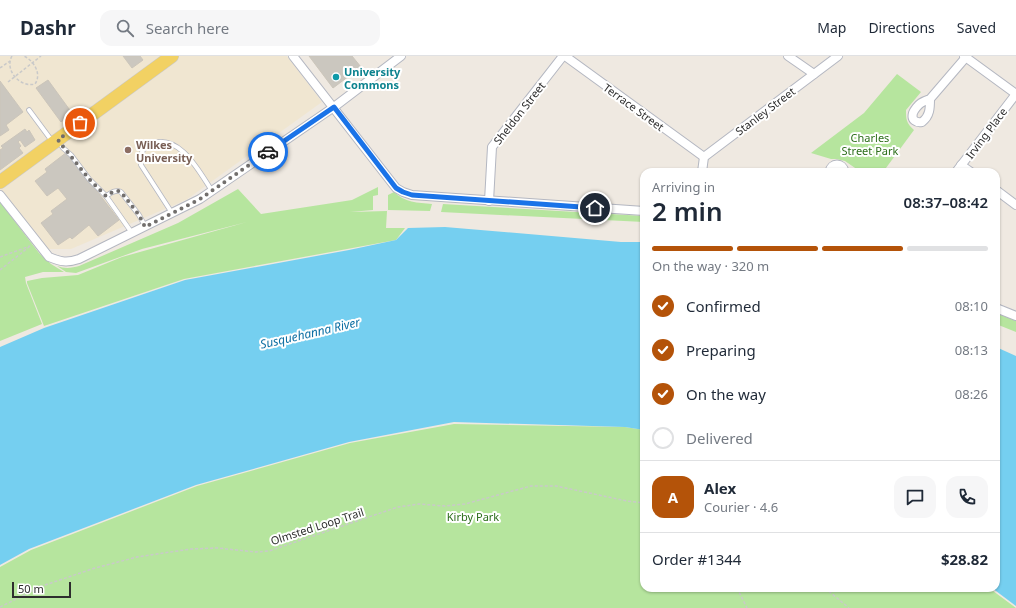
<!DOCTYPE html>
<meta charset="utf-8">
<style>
body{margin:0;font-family:"Noto Sans",sans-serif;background:#f6f6f7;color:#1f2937;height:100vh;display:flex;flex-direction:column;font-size:15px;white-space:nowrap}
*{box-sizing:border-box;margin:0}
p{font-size:13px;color:#747a83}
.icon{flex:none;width:22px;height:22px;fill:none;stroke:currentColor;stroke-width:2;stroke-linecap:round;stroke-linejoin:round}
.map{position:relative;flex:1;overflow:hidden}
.drawer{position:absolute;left:640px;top:112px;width:360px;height:424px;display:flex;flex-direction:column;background:#fff;border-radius:12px;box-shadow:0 1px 3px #0004}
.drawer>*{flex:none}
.scale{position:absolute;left:12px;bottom:10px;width:59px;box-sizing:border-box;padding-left:4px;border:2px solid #2e2e2e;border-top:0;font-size:11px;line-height:14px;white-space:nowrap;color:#2e2e2e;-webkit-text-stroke:3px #fff;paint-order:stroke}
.pin{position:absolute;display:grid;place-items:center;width:34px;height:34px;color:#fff;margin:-17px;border:2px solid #fff;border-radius:50%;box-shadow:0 1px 4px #0007}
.courier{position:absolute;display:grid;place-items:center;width:40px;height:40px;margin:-20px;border:3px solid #1a73e8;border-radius:50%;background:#fff;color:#222;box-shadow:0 1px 5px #0007}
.head em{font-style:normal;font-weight:600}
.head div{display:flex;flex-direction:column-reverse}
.head{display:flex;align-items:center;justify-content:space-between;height:68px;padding:0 12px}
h1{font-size:26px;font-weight:600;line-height:30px}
.bar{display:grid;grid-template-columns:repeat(4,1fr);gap:6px 4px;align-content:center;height:48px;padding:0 12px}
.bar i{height:5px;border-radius:3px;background:#e0e1e3}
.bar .on{background:#b45309}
.bar p{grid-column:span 4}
.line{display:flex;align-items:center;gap:10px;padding:0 12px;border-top:1px solid #e0e1e3}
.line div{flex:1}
.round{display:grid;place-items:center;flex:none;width:42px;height:42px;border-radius:12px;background:#f6f6f7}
ol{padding:0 12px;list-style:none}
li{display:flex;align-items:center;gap:12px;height:44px}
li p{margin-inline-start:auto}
li .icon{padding:4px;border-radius:50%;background:#b45309;color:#fff;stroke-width:4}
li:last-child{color:#747a83}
li i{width:22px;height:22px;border:2px solid #e0e1e3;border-radius:50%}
header{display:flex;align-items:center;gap:24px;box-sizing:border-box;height:56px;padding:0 20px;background:#fff;border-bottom:1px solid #e0e1e3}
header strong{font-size:19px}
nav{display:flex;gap:22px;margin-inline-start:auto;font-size:14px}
.search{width:280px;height:36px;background:#f6f6f7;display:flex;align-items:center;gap:10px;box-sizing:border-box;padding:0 14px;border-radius:12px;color:#747a83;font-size:15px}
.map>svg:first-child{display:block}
.education{fill:#f0e6d1}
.green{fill:#b6e59e}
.water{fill:#75cff0}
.building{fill:#cbc7bf;stroke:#cbc5ba}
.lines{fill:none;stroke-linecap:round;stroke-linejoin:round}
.service-casing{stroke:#b4b7c1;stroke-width:5.5}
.minor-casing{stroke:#b4b7c1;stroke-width:10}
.primary-casing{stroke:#c9c9c9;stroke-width:14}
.path{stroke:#c9c9c9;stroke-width:1.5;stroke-dasharray:3 2;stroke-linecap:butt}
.service{stroke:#fff;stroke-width:4}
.minor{stroke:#fff;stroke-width:8}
.primary{stroke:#f2d163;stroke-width:13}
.done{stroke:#726f6d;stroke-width:4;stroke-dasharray:0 7.2}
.route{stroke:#1a73e8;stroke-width:5}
.culture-dot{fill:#0f9aa8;stroke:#fff;stroke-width:1.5}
.education-dot{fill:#8d6e63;stroke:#fff;stroke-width:1.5}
.labels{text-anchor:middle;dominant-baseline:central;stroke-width:4;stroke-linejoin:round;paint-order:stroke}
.culture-label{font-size:11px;font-weight:bold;fill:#0d838f;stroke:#fff;text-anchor:start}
.street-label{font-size:11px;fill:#2e2e2e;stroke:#fff}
.park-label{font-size:11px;fill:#2c6e1b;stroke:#fff}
.education-label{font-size:11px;font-weight:bold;fill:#785e54;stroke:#fff;text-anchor:start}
.water-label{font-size:12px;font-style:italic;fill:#0d6fa3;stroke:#fff}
</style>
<header>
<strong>Dashr</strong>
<div class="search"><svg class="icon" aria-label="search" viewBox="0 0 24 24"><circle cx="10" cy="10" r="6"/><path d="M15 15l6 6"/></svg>Search here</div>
<nav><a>Map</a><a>Directions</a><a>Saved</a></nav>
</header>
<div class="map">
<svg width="1016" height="552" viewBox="0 0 1016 552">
<rect width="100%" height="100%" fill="#efe9e1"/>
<!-- education -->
<polygon class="education" points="0,0 287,0 322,46 186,144 71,193 37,193 0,142"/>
<!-- green -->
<g class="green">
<path d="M 897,18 L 921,36 L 906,54 C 906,63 906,67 914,74 L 883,116 L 864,116 L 858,114 L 845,105 L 836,103 L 831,103 L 811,97 L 864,57 Z"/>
<path d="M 378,131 L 378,139 L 373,140 L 373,154 L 350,156 L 387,155 L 386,172 L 405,172 L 396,184 L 184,223 L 44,270 L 27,227 L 27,225 L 42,222 L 78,219 L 122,201 L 247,166 L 142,193 L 76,217 L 66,216 L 57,210 C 65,213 72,212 79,210 L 178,167 L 238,133 L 261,158 L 352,144 Z"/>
<path d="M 394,136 C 404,146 418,147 432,148 L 430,155 L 388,154 L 388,139 Z"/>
<polygon points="0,146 39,197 51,208 64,216 43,216 25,221 26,227 42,268 0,285"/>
<polygon points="443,148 644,160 644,166 543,161 441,156"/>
<polygon points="996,257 1016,265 1016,276 996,268"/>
<polygon points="454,368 625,371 644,374 644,532 989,532 1016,552 0,552 0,511 31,494 197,430 350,387"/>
</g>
<!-- water -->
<g class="water">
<polygon points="445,171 621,186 644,186 644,374 625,371 454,366 349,386 196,429 29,493 0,509 0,291 44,272 185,224 349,194 396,184 408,172"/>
<polygon points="996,291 1016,300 1016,550 992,532 996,532"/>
</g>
<!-- building -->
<g class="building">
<polygon points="123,0 140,0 143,4 132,12"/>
<polygon points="309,0 352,0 361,11 333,32"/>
<polygon points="48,24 72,57 61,66 36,32"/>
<polygon points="0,25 23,56 6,69 9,74 0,80"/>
<polygon points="25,73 27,76 29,74 35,84 25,91 20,84 18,86 21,90 19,92 23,97 0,114 0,94 3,92 1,90"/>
<polygon points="67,96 119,164 98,180 89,169 72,183 70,181 58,189 41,167 53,158 51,155 67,143 58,132 47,140 35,125 47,116 45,113"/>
</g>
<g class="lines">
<!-- service casing -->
<g class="service-casing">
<g id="service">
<polyline points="29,54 52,85"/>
<polyline points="59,86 63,92 71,99 89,123 106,140 132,177"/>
<path d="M 106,140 C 111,137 116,133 121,136 L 139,159 L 145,170"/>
<path d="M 172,157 L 141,109 C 140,101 141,92 150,88 C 179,76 199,115 212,135"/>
</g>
</g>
<!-- minor casing -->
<g class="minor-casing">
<g id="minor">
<polyline points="293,0 396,132 403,136 412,139 644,155"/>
<polyline points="565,0 704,101"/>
<polyline points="788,0 814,18"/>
<polyline points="964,0 1016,38"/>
<path d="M 930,43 C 930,52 930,60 922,66 C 916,67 911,64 913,57 C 914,54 918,49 921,47 C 924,45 927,44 930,43 L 967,0"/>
<polyline points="961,109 971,116"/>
<polyline points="702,116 704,101 838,0"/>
<path d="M 829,116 C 832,106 842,106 845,116"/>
<polyline points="956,116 1016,38"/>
<polyline points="996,134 1016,149"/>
<path d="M 0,139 L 49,201 C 61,206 67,207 79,203 L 200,143 L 334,51 L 401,0"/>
<polyline points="489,145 492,91 563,0"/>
<polyline points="996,252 1016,260"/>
</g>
</g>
<!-- primary casing -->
<g class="primary-casing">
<polyline id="primary" points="0,126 172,0"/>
</g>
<!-- path -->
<g class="path">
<path d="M 12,0 C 4,14 20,32 35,28 C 42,18 34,5 24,0"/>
<polyline points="0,12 10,5"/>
<polyline points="8,26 41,0"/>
<polyline points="0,201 30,190"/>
<polyline points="0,214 29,191"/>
<polyline points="737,532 747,552"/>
<polyline points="825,532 849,552"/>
<polyline points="0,551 45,529 95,512 137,501 191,493 217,492 256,496 269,495 398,451 419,448 445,450 465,448 531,430 556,430 627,445 644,447"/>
</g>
<!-- service -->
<use href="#service" class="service"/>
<!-- minor -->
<use href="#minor" class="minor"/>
<!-- primary -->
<use href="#primary" class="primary"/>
</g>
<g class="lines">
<!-- done -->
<path class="done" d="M 80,67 L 58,84 L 64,92 L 70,99 L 89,123 L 106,140 C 111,137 116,133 121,136 L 139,159 L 145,171 L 200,143 L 268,96"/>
<!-- route -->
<polyline class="route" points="268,96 334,51 396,132 403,136 412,139 595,152"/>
</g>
<!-- markers -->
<circle class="culture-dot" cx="336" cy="21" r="4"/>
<circle class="education-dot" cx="128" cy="94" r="4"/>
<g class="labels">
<!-- culture labels -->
<g class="culture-label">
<text x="344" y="15">University<tspan x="344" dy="13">Commons</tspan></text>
</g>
<!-- street labels -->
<g class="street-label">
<text transform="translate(634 51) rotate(36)">Terrace Street</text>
<text transform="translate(765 55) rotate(-37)">Stanley Street</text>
<text transform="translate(519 57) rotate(-52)">Sheldon Street</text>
<text transform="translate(986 77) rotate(-53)">Irving Place</text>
<text transform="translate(317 470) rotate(-18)">Olmsted Loop Trail</text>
</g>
<!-- park labels -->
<g class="park-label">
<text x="870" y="81">Charles<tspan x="870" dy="13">Street Park</tspan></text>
<text x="473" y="460">Kirby Park</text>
</g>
<!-- education labels -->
<g class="education-label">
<text x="136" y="88">Wilkes<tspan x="136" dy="13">University</tspan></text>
</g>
<!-- water labels -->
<g class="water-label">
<text transform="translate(310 277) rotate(-13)">Susquehanna River</text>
</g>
</g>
</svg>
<div class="scale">50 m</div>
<div class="pin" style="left:80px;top:67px;background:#ea580c"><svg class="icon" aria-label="bag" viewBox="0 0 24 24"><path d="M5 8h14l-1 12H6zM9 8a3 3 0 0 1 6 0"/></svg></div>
<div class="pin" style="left:595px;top:152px;background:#1f2937"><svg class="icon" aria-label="home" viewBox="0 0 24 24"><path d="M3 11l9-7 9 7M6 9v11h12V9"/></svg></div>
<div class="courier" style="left:268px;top:96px"><svg class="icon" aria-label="car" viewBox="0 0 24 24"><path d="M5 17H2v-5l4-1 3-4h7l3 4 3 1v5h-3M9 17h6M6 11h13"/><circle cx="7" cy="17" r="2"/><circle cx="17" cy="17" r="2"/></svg></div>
<section class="drawer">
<div class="head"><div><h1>2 min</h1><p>Arriving in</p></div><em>08:37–08:42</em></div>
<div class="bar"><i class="on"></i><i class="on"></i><i class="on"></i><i></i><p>On the way · 320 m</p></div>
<ol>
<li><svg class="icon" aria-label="check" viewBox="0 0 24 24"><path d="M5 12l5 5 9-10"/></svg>Confirmed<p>08:10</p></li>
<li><svg class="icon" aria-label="check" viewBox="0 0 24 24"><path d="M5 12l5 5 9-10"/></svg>Preparing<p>08:13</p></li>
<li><svg class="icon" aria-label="check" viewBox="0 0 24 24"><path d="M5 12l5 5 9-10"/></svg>On the way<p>08:26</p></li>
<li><i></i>Delivered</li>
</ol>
<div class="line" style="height:72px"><b class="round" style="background:#b45309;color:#fff">A</b><div><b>Alex</b><p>Courier · 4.6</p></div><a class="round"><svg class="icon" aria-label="chat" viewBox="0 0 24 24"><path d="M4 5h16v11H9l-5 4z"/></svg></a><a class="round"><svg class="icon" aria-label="phone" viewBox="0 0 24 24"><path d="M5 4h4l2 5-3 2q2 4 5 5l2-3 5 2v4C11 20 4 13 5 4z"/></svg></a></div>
<div class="line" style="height:52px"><div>Order #1344</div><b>$28.82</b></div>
</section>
</div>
